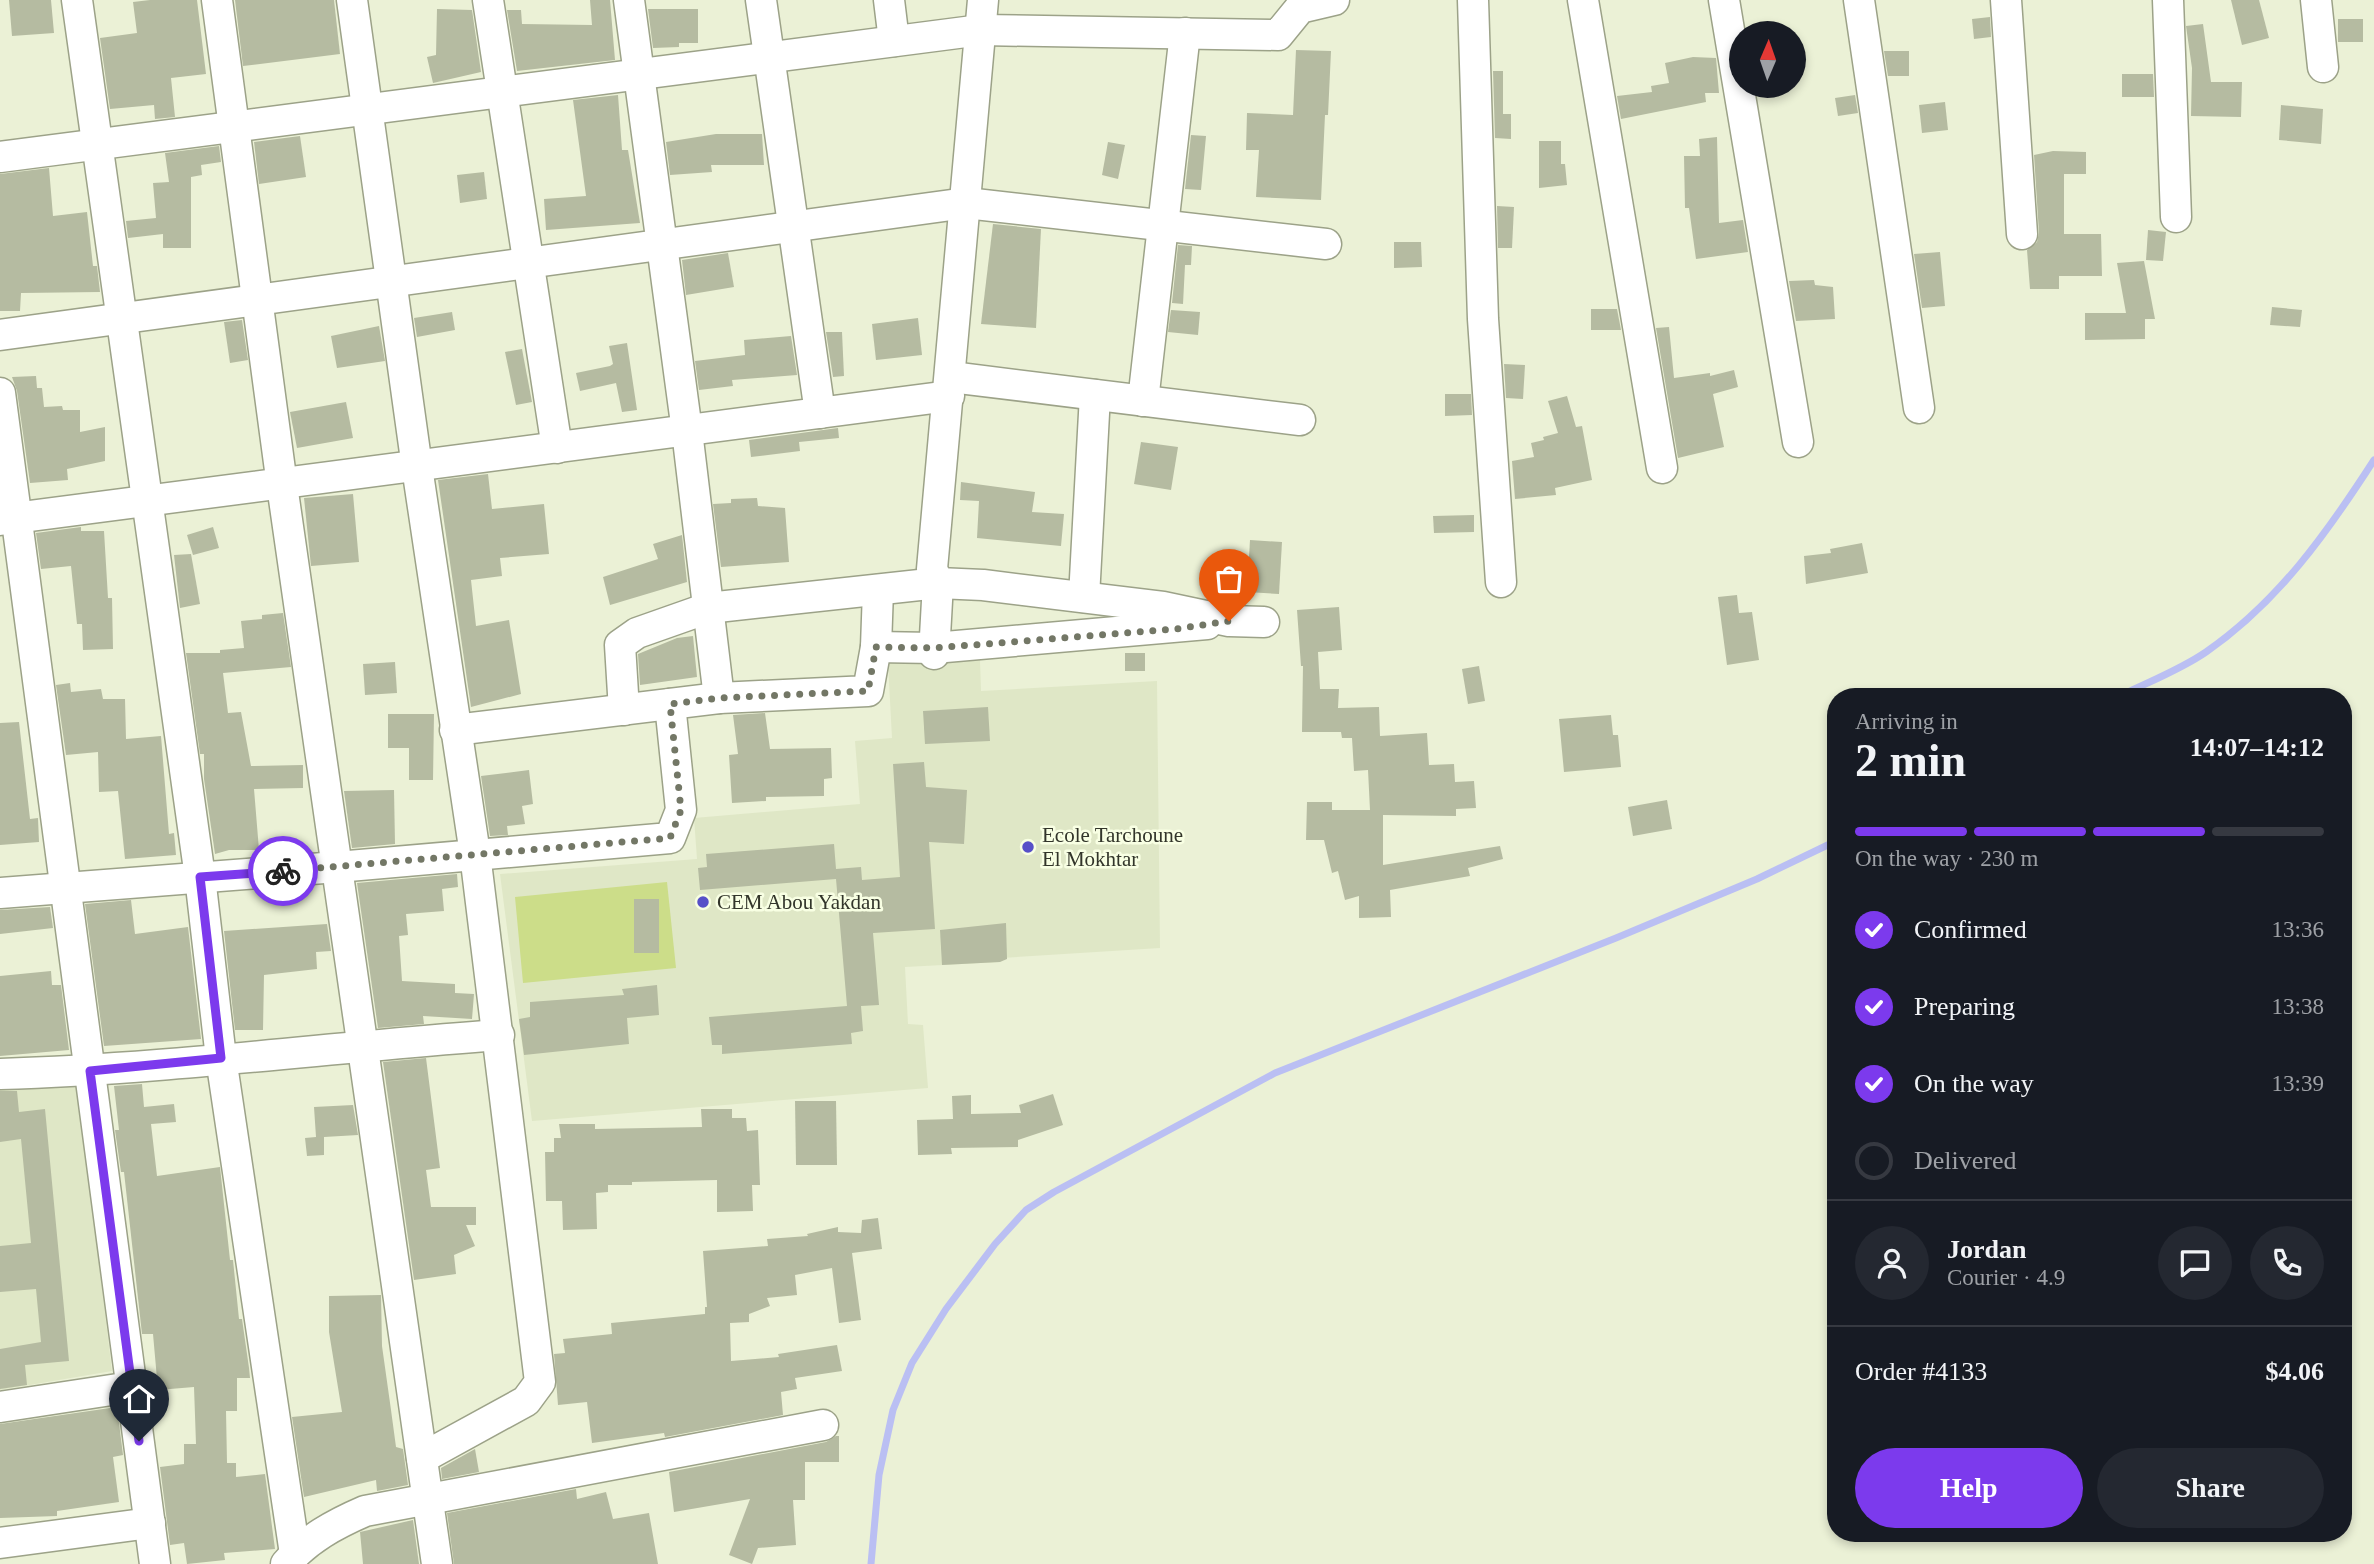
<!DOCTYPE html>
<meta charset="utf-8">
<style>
body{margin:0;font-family:"Times New Roman",serif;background:#242831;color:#f1f3f6;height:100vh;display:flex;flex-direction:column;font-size:26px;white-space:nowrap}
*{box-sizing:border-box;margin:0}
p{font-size:23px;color:#9ea1a6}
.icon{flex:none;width:38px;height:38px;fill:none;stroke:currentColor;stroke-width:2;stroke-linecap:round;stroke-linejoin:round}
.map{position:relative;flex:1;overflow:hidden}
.sheet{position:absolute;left:1827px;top:688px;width:525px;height:854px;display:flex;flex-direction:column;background:#171b24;border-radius:28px;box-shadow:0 4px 10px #0003}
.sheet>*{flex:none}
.needle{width:46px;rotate:2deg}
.fabs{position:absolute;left:1729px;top:21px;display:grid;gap:14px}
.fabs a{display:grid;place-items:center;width:77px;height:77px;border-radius:50%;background:#171b24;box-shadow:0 4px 10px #0003;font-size:35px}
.pin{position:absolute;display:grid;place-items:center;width:60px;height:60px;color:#fff;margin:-72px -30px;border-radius:50% 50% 50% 0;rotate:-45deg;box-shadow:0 0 7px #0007}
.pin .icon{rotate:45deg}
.courier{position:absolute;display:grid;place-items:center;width:70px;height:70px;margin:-35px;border:5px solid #7c3aed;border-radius:50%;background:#fff;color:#222;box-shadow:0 2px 9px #0007}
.overview em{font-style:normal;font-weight:700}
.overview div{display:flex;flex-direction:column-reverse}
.overview{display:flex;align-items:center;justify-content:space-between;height:119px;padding:0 28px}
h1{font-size:46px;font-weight:700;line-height:52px}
.bar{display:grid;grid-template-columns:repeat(4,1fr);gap:10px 7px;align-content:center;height:84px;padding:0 28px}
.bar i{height:9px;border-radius:5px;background:#363941}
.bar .on{background:#7c3aed}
.bar p{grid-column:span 4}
.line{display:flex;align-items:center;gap:18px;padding:0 28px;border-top:2px solid #363941}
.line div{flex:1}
.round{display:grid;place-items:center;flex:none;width:74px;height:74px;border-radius:37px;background:#242831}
ol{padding:0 28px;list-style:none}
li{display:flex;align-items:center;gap:21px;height:77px}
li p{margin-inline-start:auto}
li .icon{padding:7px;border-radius:50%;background:#7c3aed;color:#fff;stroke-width:4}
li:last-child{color:#9ea1a6}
li i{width:38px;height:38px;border:4px solid #363941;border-radius:50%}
.cta{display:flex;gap:14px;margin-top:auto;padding:14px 28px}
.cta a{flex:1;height:80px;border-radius:42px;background:#7c3aed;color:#fff;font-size:28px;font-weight:700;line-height:80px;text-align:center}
.cta a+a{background:#242831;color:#f1f3f6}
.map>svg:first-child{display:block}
.built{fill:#dfe7c6}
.green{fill:#ccdd89}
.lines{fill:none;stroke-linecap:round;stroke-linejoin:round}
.stream{stroke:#babff3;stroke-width:7}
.building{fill:#b5bba1}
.minor-casing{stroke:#9ca288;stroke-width:33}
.minor{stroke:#fff;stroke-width:30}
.done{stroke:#737766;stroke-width:7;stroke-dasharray:0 12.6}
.route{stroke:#7c3aed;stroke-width:9}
.poi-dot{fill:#5750c8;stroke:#f8ffe3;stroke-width:2.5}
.labels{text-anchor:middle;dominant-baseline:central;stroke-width:5;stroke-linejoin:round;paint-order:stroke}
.poi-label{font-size:21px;fill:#32352a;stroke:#f8ffe3;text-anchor:start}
</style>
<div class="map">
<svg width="2374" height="1564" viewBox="0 0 2374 1564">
<rect width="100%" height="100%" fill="#ebf1d6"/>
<!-- built -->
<g class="built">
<polygon points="980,660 981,691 1157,681 1160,948 1002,958 1000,962 905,967 908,1024 923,1025 928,1088 532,1121 500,874 697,859 694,818 860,804 855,741 892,738 888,663"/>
<polygon points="77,1080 112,1371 0,1390 0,1087"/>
</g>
<!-- green -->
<polygon class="green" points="667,882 676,968 523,983 515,897"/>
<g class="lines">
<!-- stream -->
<g class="stream">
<path d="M 2120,696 C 2148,682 2180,670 2206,652 C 2278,602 2327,533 2374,460"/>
<polyline points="871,1564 879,1475 893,1410 912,1363 946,1309 995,1244 1026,1210 1054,1192 1275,1073 1616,938 1757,879 1836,841"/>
</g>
</g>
<!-- building -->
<g class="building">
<polygon points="9,0 51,0 54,33 12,36"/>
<polygon points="150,0 197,0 206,74 171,78 175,117 155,119 154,105 110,109 100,38 137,33 133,2"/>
<polygon points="235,0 334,0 340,54 243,66"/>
<polygon points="590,0 610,0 615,60 517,71 507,10 521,10 522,24 592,25"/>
<polygon points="2231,0 2259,0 2269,38 2242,45"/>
<polygon points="437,9 472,10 481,72 433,83 427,57 436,55"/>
<polygon points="648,9 698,9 698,43 679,43 679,47 653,48"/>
<polygon points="1990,17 1991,37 1974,39 1972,19"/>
<rect x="2338" y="19" width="25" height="23"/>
<polygon points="2203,24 2211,82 2242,82 2241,117 2191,116 2192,68 2186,26"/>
<polygon points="1296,50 1331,51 1328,115 1325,115 1321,200 1256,197 1259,150 1246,150 1247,113 1293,115"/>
<polygon points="1884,51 1909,51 1909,76 1888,76"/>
<polygon points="1693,57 1716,58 1719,93 1705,93 1706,102 1621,119 1617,96 1652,92 1651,86 1669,83 1665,63"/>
<polygon points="1493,71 1503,71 1503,114 1511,114 1511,139 1495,138"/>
<polygon points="2122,74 2153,74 2154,97 2122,97"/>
<polygon points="618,95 622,150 628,150 640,223 546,230 544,199 586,196 573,100"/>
<polygon points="1855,95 1858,113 1838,116 1835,98"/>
<polygon points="1945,102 1948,130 1922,133 1919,105"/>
<polygon points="2281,105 2323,109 2321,144 2279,140"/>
<polygon points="716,134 762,134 764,165 711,165 712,172 670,175 666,142"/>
<polygon points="1191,135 1206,136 1201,190 1185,189"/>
<polygon points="300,136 306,177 259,184 254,142"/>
<polygon points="1717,137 1719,223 1743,220 1748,252 1696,259 1689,208 1685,208 1684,156 1700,156 1699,139"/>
<polygon points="1539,141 1561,141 1561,164 1565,164 1567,185 1539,188"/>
<polygon points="1108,142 1125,145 1118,179 1102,175"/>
<polygon points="219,146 221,162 201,165 202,175 191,177 191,248 163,248 163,234 128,238 126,221 156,218 153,183 169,182 165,153"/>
<polygon points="2053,151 2086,152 2086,174 2064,174 2064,234 2101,234 2102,276 2059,276 2059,289 2030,289 2027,250 2037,242 2039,233 2034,155"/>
<polygon points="49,168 53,216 87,212 93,266 97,266 100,292 21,293 20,311 0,311 0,174"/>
<polygon points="484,172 487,199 460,203 457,175"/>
<polygon points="1497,206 1514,207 1512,248 1498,248"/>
<polygon points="993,224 1041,229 1036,328 981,324"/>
<polygon points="2148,230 2166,232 2163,261 2146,260"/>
<polygon points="1394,242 1421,242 1422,267 1394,268"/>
<polygon points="1178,245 1192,246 1191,265 1185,265 1183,304 1172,303"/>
<polygon points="1940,252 1945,306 1922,308 1914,254"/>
<polygon points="728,253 734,287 686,295 682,260"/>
<polygon points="2144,261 2155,319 2145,319 2145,339 2085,340 2085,313 2126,313 2117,263"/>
<polygon points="1814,280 1815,285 1833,287 1835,319 1796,321 1789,281"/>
<polygon points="2272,307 2302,310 2300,327 2270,325"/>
<polygon points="1591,309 1617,309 1621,330 1591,330"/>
<polygon points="1171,310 1200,312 1198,335 1168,332"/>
<polygon points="452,312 455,330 417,337 414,318"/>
<polygon points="918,318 922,355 876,360 872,324"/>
<polygon points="242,320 248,360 230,363 224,322"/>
<polygon points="379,326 385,361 337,368 331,336"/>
<polygon points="1669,327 1674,378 1710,373 1710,376 1734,370 1738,387 1713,394 1724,447 1678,458 1656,328"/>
<polygon points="826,332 842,332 844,376 833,377"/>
<polygon points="791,336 797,375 732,380 733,386 699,390 695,361 745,355 744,340"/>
<polygon points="627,343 637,410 622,412 616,383 580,391 576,373 610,366 613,364 609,346"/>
<polygon points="522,349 532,402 516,405 505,352"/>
<polygon points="1504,364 1525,365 1523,399 1506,398"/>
<polygon points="36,376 37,388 42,388 44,407 62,406 63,410 80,410 80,432 105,427 105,461 67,469 68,480 30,483 17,391 12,377"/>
<polygon points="1445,394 1471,394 1472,415 1445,416"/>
<polygon points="1567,396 1576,427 1582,426 1592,480 1555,488 1556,495 1515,499 1512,461 1534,457 1531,443 1544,440 1543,437 1558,433 1548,401"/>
<polygon points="346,402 353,438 297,448 290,412"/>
<polygon points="838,428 839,438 799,442 800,451 751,457 749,440"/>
<polygon points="1141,442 1178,447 1171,490 1134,484"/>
<polygon points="488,474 492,509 544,504 549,554 500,558 502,576 471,580 476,626 509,620 521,694 471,707 438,480"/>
<polygon points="961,482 1035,492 1032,512 1064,514 1061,546 977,538 979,501 960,500"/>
<polygon points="353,494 359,562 311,566 304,498"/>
<polygon points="757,498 758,506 785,508 789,562 721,567 713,504 731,503 731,499"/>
<polygon points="1474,515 1474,532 1434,533 1433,516"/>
<polygon points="81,527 81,531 104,531 108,598 112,598 113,649 83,650 82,624 77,624 71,566 41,569 36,533"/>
<polygon points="213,527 219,548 193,555 187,535"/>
<polygon points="682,535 687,582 610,605 603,577 658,559 653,544"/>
<polygon points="1250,540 1282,542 1279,594 1247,592"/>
<polygon points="1862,543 1868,573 1806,584 1804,556 1831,553 1830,549"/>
<polygon points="191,554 200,604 180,608 174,555"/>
<polygon points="1737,595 1739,613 1752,612 1759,660 1727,665 1718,597"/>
<polygon points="1339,607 1342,650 1318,652 1320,689 1339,689 1338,708 1379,707 1380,736 1427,733 1429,765 1454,764 1455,782 1474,781 1476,808 1456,809 1456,816 1383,815 1383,865 1500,846 1503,859 1468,868 1470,876 1390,890 1391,917 1359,918 1359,896 1345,900 1338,871 1332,873 1324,840 1306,840 1307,802 1332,802 1332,810 1370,810 1368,770 1354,771 1352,738 1342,738 1341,732 1302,732 1303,666 1301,666 1297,610"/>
<polygon points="283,613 291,667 223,673 228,713 241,712 251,766 303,765 303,788 254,789 259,850 229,850 215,854 204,779 204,754 200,754 186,653 220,653 220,650 244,648 241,621 262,619 262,615"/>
<polygon points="693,636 697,677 640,685 638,654 677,638"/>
<rect x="1125" y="653" width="20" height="18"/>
<polygon points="395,662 397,693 365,695 363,664"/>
<polygon points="1479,666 1485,701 1468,704 1462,669"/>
<polygon points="70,683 71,692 101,689 103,699 125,699 126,739 161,736 169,834 174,833 176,855 125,859 118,791 99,792 98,752 66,755 56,685"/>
<polygon points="988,707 990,741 925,744 923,711"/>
<polygon points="765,713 770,749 831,748 832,778 824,779 824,796 766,797 766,801 732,803 729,755 738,754 733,715"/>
<polygon points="388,714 434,714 433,780 409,780 409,748 388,748"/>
<polygon points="1611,715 1613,735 1618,735 1621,767 1564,772 1559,719"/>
<polygon points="19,722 30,819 38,818 39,842 0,845 0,723"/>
<polygon points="924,762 926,787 967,790 964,844 929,842 935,929 873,933 879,1005 861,1006 863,1031 851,1033 852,1044 722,1054 722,1045 712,1045 709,1017 847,1006 836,879 700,890 698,868 707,867 706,854 834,844 836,869 861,867 862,880 900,877 893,764"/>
<polygon points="529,770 533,804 522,806 525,824 507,826 508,835 490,836 481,776"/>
<polygon points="394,790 395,844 352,848 344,791"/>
<polygon points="1667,800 1672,829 1633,836 1628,807"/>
<polygon points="457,874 458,887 442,889 444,911 406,914 408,935 399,936 402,981 455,984 455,993 474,994 472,1019 423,1016 424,1024 378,1028 357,883"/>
<rect x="634" y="899" width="25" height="54"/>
<polygon points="131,900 135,934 188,927 201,1039 104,1046 85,904"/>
<polygon points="50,907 53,928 0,934 0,910"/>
<polygon points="1006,923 1007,959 1000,962 942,965 940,930"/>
<polygon points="327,924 331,951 316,952 317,969 264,975 263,1030 235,1030 224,931"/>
<polygon points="51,971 52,985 61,985 69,1050 0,1056 0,976"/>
<polygon points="657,985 659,1015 627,1018 629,1044 524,1055 519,1019 530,1017 530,1002 624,995 622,989"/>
<polygon points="426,1058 440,1168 426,1170 431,1207 476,1207 476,1225 466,1225 475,1246 454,1255 456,1274 414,1280 383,1062"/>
<polygon points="142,1084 144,1107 174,1104 176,1122 151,1124 157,1176 220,1167 230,1260 233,1260 239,1319 242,1319 249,1368 250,1378 237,1378 237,1411 226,1411 227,1463 236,1463 236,1477 265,1474 275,1549 224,1553 225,1560 187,1564 184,1543 170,1545 160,1467 184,1464 184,1444 196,1444 194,1387 158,1390 153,1334 142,1334 124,1172 121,1172 115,1130 119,1130 114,1086"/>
<polygon points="0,1091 17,1091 19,1112 45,1109 69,1361 25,1365 27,1385 0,1389 0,1349 41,1342 36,1289 0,1292 0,1246 31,1243 21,1139 0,1142"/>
<polygon points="1053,1094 1063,1125 1018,1140 1018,1147 951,1148 952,1154 918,1155 917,1120 953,1119 952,1096 971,1095 971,1114 1021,1113 1019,1105"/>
<polygon points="795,1101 836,1101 837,1165 796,1165"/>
<polygon points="353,1105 358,1135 324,1137 324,1155 307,1156 305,1138 316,1137 314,1107"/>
<polygon points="701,1109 732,1109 732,1118 746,1118 747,1131 758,1130 760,1185 752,1185 753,1211 717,1212 717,1180 632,1182 632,1185 608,1185 608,1192 596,1193 597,1229 563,1230 562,1201 546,1201 545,1152 554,1152 554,1138 561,1138 559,1124 595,1124 595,1129 702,1127"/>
<polygon points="878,1218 882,1249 852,1253 861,1320 839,1323 832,1268 795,1275 797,1295 767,1298 770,1306 749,1314 749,1322 730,1323 731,1361 779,1357 778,1354 837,1345 842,1371 795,1378 797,1389 781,1392 783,1415 665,1437 664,1433 592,1443 587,1402 558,1405 554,1354 565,1353 563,1339 612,1334 611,1323 705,1314 705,1307 707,1307 703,1251 768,1246 767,1239 808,1236 807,1234 838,1227 838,1232 861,1233 862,1220"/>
<polygon points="381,1295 382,1346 391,1410 396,1447 403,1449 408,1485 377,1491 376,1480 304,1497 292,1417 342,1412 329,1332 329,1296"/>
<polygon points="117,1407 123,1455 113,1457 119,1502 57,1511 57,1516 0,1518 0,1424"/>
<polygon points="836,1436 839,1436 839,1462 805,1462 805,1500 793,1500 796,1545 758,1548 752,1564 729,1555 750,1499 674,1512 669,1472 826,1442"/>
<polygon points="475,1449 479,1472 442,1479 441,1468"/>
<polygon points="576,1489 577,1499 606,1492 613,1519 649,1513 658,1564 454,1564 447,1513"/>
<polygon points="413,1520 419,1564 363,1564 360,1532"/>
</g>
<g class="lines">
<!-- minor casing -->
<g class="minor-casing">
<g id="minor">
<polyline points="77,0 200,877 221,1058 295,1554"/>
<polyline points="217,0 282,485 437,1564"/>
<polyline points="352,0 417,467 475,854 540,1382 526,1401 422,1458"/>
<polyline points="488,0 557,448"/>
<polyline points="629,0 687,431 719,698"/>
<polyline points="761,0 820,413"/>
<polyline points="889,0 894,41"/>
<polyline points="1473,0 1483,319 1501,582"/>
<polyline points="1583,0 1662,468"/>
<polyline points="1724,0 1798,442"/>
<polyline points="1859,0 1919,408"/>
<polyline points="2006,0 2022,234"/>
<polyline points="2168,0 2176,217"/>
<polyline points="2316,0 2323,67"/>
<polyline points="0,157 981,30 1278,35 1300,8 1334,0"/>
<polyline points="0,335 966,203 1326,244"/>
<polyline points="951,377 1300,420"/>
<polyline points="0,393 155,1564"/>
<polyline points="1143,401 1185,33"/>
<polyline points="0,520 949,396"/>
<polyline points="1084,597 1095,395"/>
<polyline points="876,647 934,648 1207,624"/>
<polyline points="934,654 938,583 932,569 983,0"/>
<polyline points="624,710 620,645 637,633 708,608 938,583 983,585 1163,607 1229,621 1264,622"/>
<polyline points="455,730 719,698 868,691 876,647 878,590"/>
<polyline points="0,893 337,867 670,838 681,810 670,704"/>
<path d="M 0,1074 C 167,1069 333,1047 499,1035"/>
<polyline points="0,1407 131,1387"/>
<polyline points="0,1543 150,1523"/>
<path d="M 286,1564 C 307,1539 335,1524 365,1511 L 823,1425"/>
</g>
</g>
<!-- minor -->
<use href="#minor" class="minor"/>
</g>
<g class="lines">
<!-- done -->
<polyline class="done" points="283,871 670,838 681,810 670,704 719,698 868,691 876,647 934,648 1176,629 1229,621"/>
<!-- route -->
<polyline class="route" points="139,1441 90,1071 221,1058 200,877 283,871"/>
</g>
<!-- markers -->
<g class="poi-dot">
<circle cx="1028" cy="847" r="7"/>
<circle cx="703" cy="902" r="7"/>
</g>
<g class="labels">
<!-- poi labels -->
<g class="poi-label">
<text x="1042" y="835">Ecole Tarchoune<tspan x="1042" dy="24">El Mokhtar</tspan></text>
<text x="717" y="902">CEM Abou Yakdan</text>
</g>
</g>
</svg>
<div class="fabs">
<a><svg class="needle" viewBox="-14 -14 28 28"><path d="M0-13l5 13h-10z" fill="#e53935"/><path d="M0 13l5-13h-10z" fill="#9ea1a6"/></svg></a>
</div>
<div class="pin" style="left:1229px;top:621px;background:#ea580c"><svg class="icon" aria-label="bag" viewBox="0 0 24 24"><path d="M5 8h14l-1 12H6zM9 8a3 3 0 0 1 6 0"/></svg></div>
<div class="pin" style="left:139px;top:1441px;background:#1f2937"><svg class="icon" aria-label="home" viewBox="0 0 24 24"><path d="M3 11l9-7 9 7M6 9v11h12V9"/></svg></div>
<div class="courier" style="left:283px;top:871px"><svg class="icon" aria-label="bike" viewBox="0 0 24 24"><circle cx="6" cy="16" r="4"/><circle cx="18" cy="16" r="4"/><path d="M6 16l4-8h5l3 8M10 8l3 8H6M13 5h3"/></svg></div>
<section class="sheet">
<div class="overview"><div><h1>2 min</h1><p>Arriving in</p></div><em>14:07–14:12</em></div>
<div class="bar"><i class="on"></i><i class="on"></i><i class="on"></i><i></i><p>On the way · 230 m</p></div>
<ol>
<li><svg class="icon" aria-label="check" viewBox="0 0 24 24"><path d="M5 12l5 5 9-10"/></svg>Confirmed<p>13:36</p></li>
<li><svg class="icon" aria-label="check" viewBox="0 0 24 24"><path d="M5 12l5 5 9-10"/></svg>Preparing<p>13:38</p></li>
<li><svg class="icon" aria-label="check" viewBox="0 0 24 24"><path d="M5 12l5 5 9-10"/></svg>On the way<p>13:39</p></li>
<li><i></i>Delivered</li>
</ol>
<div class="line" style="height:126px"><a class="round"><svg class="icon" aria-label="person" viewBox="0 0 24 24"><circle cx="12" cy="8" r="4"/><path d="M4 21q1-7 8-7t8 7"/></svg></a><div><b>Jordan</b><p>Courier · 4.9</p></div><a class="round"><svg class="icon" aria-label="chat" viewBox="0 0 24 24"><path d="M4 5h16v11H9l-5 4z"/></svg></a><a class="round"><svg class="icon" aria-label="phone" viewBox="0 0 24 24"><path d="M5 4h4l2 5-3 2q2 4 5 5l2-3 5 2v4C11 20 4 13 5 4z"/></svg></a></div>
<div class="line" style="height:91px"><div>Order #4133</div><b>$4.06</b></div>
<div class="cta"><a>Help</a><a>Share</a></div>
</section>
</div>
